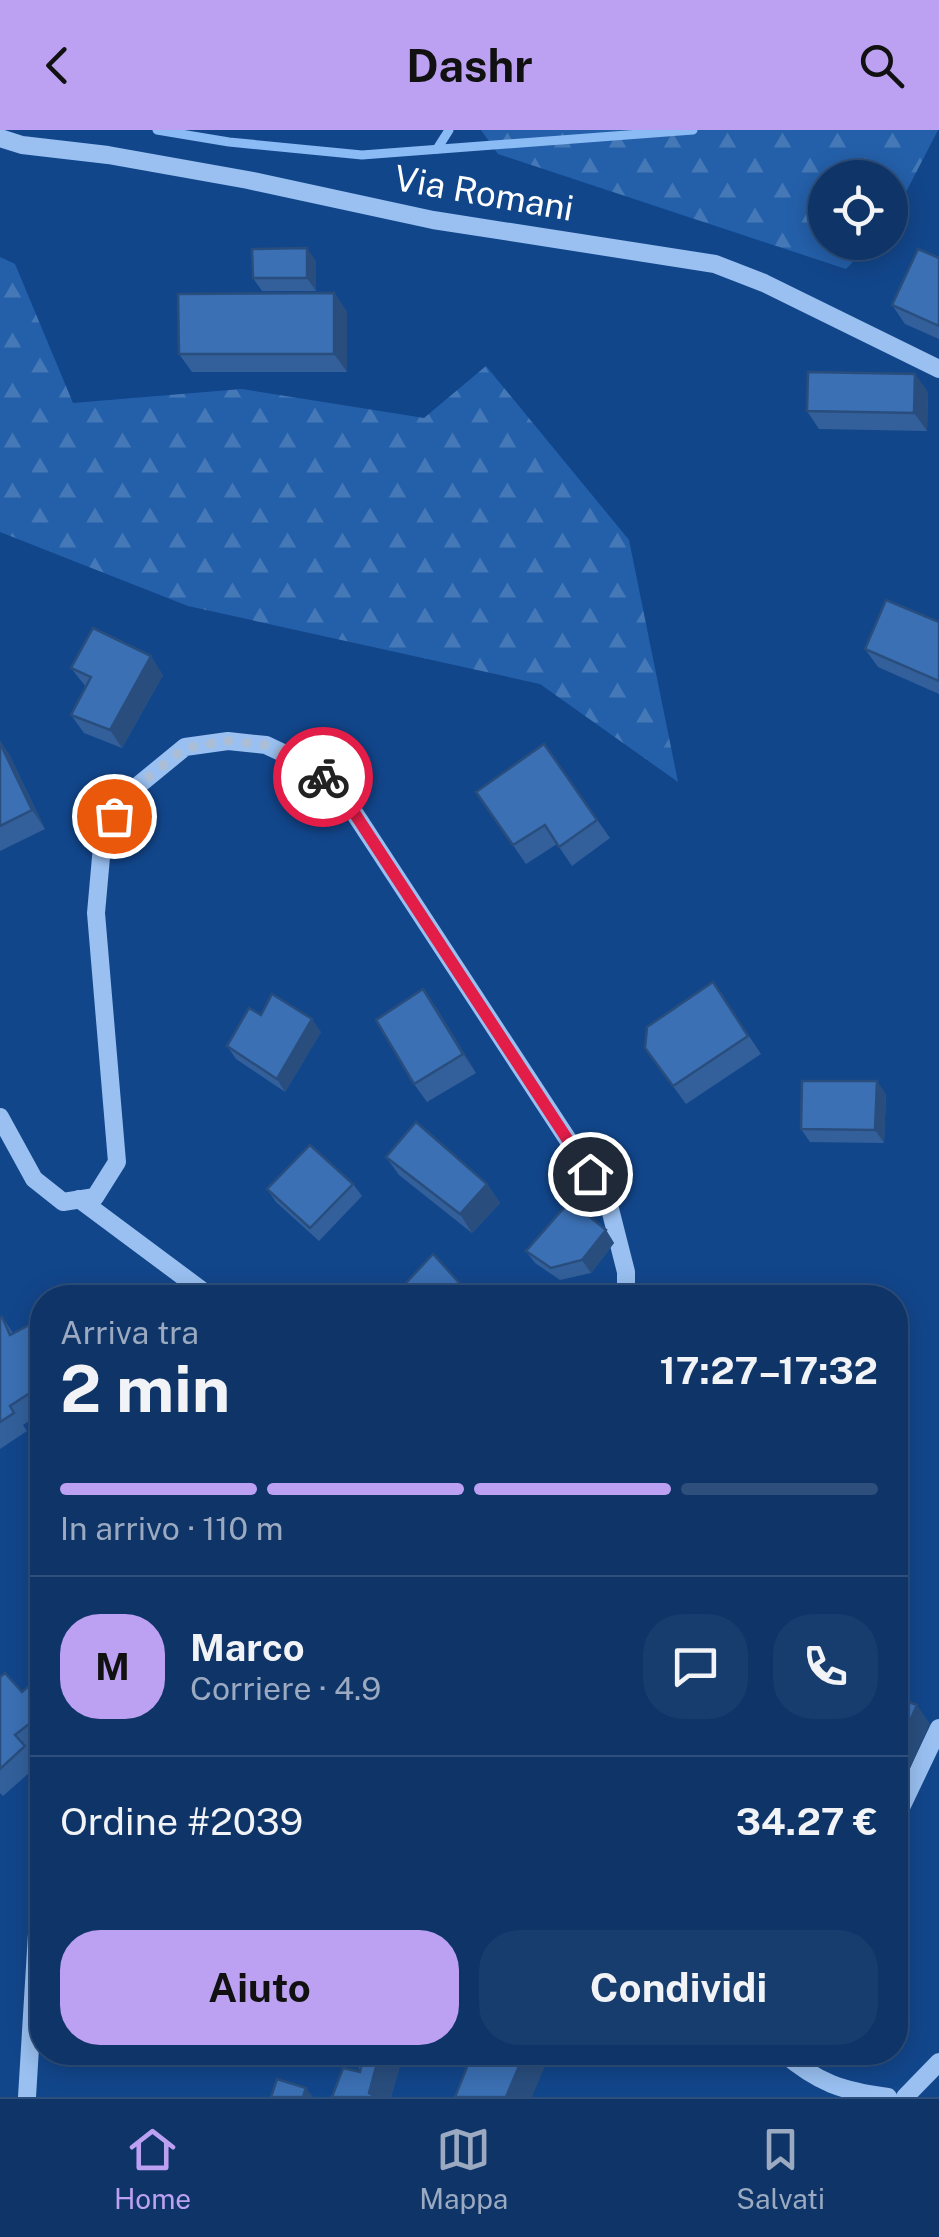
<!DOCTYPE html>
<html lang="it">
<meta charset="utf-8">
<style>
body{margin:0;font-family:"Public Sans",sans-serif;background:#173c6e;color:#f1f3f6;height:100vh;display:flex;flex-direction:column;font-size:38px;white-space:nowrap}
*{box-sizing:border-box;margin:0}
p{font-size:32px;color:#9baac0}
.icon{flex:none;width:55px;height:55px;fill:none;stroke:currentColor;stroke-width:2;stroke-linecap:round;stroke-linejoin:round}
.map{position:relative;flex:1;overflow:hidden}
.panel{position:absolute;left:30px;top:1155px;width:878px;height:780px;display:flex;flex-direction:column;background:#0e3468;border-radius:40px;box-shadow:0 5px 25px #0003,0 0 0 2px #2e4f7c}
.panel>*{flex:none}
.controls{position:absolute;left:808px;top:30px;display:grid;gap:20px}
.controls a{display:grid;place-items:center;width:100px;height:100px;border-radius:50%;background:#0e3468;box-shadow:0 5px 25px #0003,0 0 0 2px #2e4f7c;font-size:50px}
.pin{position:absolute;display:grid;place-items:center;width:85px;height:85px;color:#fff;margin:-42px;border:5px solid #fff;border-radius:50%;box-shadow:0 2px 10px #0007}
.courier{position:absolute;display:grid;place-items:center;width:100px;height:100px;margin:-50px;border:8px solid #e11d48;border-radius:50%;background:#fff;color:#222;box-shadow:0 2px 12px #0007}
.summary em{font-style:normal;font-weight:700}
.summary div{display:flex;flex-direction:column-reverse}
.summary{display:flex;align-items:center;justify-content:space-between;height:170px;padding:0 30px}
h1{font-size:65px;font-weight:700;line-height:75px}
.bar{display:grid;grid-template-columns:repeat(4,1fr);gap:15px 10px;align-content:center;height:120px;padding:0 30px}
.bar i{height:12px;border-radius:8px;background:#2e4f7c}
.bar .active{background:#bca0f2}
.bar p{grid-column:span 4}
.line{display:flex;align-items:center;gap:25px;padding:0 30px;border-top:2px solid #2e4f7c}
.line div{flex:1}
.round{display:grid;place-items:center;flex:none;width:105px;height:105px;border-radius:40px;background:#173c6e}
.primary-button{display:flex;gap:20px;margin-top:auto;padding:20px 30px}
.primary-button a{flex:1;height:115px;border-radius:40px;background:#bca0f2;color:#111;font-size:40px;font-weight:700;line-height:115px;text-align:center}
.primary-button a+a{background:#173c6e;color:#f1f3f6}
header{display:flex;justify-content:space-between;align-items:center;height:130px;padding:0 30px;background:#bca0f2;color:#111;font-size:45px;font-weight:700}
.dock{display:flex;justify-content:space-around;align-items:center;height:140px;border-top:2px solid #2e4f7c;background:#0e3468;font-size:28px;color:#9baac0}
.dock a{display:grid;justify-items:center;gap:5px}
.dock .active{color:#bca0f2}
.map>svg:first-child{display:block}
.forest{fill:url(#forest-firs)}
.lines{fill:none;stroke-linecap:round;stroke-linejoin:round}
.stream{stroke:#8bbbf4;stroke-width:9}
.minor{stroke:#99c0f1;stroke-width:18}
.wall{fill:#33609b}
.shaded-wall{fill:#294e7e}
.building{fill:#3b70b4;stroke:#294e7e;stroke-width:2.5}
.done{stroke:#acbed6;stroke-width:10;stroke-dasharray:0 18}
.route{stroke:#e11d48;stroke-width:12}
.labels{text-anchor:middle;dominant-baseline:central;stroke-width:8;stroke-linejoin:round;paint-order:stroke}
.street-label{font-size:35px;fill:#fff;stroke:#12468b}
</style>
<header><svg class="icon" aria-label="back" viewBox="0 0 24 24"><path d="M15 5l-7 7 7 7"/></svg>Dashr<svg class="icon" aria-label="search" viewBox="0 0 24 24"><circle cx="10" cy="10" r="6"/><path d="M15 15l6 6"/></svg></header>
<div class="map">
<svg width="939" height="1967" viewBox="0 0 939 1967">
<defs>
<pattern id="forest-firs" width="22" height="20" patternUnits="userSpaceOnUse" patternTransform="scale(2.5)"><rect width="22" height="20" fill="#2460aa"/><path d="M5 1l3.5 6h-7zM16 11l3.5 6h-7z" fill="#4578b7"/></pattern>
</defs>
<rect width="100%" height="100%" fill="#12468b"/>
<!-- forest -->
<g class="forest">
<polygon points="481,0 938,0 890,93 890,48 825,48 825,112 871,113 846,139 498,24"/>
<polygon points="0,127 15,134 73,273 242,259 424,288 486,236 629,410 678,652 540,554 188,476 0,402"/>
</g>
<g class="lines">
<!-- stream -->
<g class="stream">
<polyline points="157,0 229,12 362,25 693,0"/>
<polyline points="437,19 449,0"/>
</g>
<!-- minor -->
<g class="minor">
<polyline points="0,8 22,15 108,25 248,50 433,90 715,134 764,153 939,239"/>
<polyline points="0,987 34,1049 63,1072 95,1067 117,1032 96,783 103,705 124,667 185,617 228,611 266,615 304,633 340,661 608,1071 626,1142 626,1168"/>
<polyline points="79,1069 212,1168"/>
<polyline points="895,1690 939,1598"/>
<path d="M 782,1922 C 818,1953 842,1961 888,1967"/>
<polyline points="27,1967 42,1722"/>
<polyline points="905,1967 939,1932"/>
</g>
</g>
<!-- wall -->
<g class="wall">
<polygon points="939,128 939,209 905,194 892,175"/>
<polygon points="316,131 316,161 262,161 253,148"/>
<polygon points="334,163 347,182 347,242 192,242 179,224"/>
<polygon points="928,262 927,301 819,299 807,281"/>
<polygon points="939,492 939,564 878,537 865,519"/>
<polygon points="71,538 163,545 122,618 84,603 71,585 86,557"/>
<polygon points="0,611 10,626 45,699 0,721"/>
<polygon points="544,614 610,708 572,736 557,714 526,734 476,662"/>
<polygon points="713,852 761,924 686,974 645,918"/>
<polygon points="436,877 476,943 427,972 414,954"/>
<polygon points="261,885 321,902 285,962 236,929 227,916"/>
<polygon points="886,964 884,1013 810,1012 801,999"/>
<polygon points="386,1027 487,1054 500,1073 472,1103 399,1045"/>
<polygon points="353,1054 362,1066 319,1111 276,1072 267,1059"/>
<polygon points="606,1100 614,1113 591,1143 560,1150 535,1133 526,1121"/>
<polygon points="2,1187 13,1203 42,1210 42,1282 23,1295 27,1301 0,1319 0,1188"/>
<polygon points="42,1544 42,1612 29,1622 38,1635 3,1666 0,1663 0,1547 22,1562"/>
<polygon points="348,1922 404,1922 391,1967 360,1942 360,1940"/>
</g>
<!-- shaded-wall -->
<g class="shaded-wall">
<polygon points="307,118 316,131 316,161 307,148"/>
<polygon points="334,163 347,182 347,242 334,224"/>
<polygon points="915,244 928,262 927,301 914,283"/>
<polygon points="151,526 163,545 122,618 110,600"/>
<polygon points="0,611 10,626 45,699 32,680"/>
<polygon points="423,859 436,877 476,943 463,924"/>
<polygon points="312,889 321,902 285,962 277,949"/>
<polygon points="877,951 886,964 884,1013 875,1000"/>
<polygon points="487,1054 500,1073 472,1103 460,1084"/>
<polygon points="606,1100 614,1113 591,1143 582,1130"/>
<polygon points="917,1575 930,1594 895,1672 895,1625"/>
<polygon points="380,1922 404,1922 391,1967 371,1967 369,1963"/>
<polygon points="525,1922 551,1922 532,1967 506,1967"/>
<polygon points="306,1958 313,1967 303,1967"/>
</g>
<!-- building -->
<g class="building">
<polygon points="307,118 307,148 253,148 252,119"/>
<polygon points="918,119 939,128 939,196 892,175"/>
<polygon points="334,163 334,224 179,224 178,164"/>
<polygon points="808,242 915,244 914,283 807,281"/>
<polygon points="886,470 939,492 939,551 865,519"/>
<polygon points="93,498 151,526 110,600 71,585 91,547 71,538"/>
<polygon points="0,613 32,680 0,696"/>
<polygon points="544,614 597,690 559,717 545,695 513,715 476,662"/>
<polygon points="713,852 748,906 673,956 645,918 647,897"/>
<polygon points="423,859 463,924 414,954 376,890"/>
<polygon points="272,864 312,889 277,949 227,916 249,878 261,885"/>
<polygon points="802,951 877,951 875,1000 801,999"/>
<polygon points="416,992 487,1054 460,1084 386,1027"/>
<polygon points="310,1015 353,1054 310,1098 267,1059"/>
<polygon points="570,1071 606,1100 582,1130 551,1138 526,1121"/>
<polygon points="433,1124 473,1168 392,1168"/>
<polygon points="2,1187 10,1205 31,1194 42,1211 42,1255 10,1276 14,1283 0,1292 0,1188"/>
<polygon points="5,1543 22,1562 42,1544 42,1601 34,1590 15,1605 25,1616 0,1639 0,1547"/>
<polygon points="895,1567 917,1575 895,1625"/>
<polygon points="351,1922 380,1922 369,1963 377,1967 332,1967 343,1938 360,1942 363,1928"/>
<polygon points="473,1922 525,1922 506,1967 455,1967"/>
<polygon points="277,1949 306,1958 303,1967 271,1967"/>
</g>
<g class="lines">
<!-- done -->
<polyline class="done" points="114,686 124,667 185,618 228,611 266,615 304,633 323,647"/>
<!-- route -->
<polyline class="route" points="323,647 340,661 590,1044"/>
</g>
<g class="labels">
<!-- street labels -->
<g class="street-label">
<text transform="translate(484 63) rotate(10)">Via Romani</text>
</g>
</g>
</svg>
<div class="controls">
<a><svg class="icon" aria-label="locate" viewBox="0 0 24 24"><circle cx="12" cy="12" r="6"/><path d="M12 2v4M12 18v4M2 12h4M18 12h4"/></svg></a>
</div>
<div class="pin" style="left:114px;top:686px;background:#ea580c"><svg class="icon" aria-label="bag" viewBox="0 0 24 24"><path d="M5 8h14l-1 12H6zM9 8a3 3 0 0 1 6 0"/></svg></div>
<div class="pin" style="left:590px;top:1044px;background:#1f2937"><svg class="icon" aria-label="home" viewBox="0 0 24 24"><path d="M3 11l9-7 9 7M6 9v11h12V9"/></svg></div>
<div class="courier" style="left:323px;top:647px"><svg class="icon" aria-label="bike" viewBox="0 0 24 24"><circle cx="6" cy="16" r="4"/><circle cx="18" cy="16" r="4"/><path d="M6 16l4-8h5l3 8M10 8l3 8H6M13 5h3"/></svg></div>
<section class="panel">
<div class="summary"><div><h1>2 min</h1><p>Arriva tra</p></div><em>17:27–17:32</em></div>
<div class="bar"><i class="active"></i><i class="active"></i><i class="active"></i><i></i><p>In arrivo · 110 m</p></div>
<div class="line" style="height:180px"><b class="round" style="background:#bca0f2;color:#111">M</b><div><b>Marco</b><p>Corriere · 4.9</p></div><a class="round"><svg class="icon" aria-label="chat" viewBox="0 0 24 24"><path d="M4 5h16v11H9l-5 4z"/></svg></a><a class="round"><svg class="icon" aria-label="phone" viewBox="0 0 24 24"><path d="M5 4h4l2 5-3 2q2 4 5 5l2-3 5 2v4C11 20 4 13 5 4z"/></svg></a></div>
<div class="line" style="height:130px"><div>Ordine #2039</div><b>34.27 €</b></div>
<div class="primary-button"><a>Aiuto</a><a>Condividi</a></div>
</section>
</div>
<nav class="dock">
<a class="active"><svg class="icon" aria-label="home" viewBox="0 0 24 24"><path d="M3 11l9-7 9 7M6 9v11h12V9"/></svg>Home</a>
<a><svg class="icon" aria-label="map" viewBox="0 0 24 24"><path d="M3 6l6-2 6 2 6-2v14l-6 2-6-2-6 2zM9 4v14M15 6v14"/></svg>Mappa</a>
<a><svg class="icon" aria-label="saved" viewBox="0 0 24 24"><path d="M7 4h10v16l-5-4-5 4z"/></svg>Salvati</a>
</nav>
